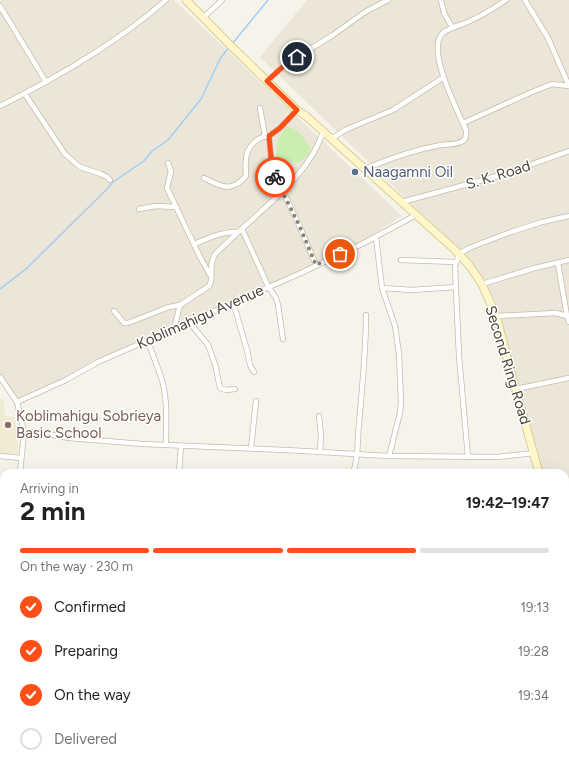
<!DOCTYPE html>
<meta charset="utf-8">
<style>
body{margin:0;font-family:Figtree,sans-serif;background:#f6f6f6;color:#222;height:100vh;display:flex;flex-direction:column;font-size:15px;white-space:nowrap}
*{box-sizing:border-box;margin:0}
p{font-size:13px;color:#767676}
.icon{flex:none;width:22px;height:22px;fill:none;stroke:currentColor;stroke-width:2;stroke-linecap:round;stroke-linejoin:round}
.map{position:relative;flex:1;overflow:hidden}
.details{position:absolute;left:0px;top:469px;width:569px;height:300px;display:flex;flex-direction:column;background:#fff;border-radius:12px 12px 0 0;box-shadow:0 4px 16px #0002}
.details>*{flex:none}
.pin{position:absolute;display:grid;place-items:center;width:34px;height:34px;color:#fff;margin:-17px;border:2px solid #fff;border-radius:50%;box-shadow:0 1px 4px #0007}
.courier{position:absolute;display:grid;place-items:center;width:40px;height:40px;margin:-20px;border:3px solid #ff4e18;border-radius:50%;background:#fff;color:#222;box-shadow:0 1px 5px #0007}
.summary em{font-style:normal;font-weight:700}
.summary div{display:flex;flex-direction:column-reverse}
.summary{display:flex;align-items:center;justify-content:space-between;height:68px;padding:0 20px}
h1{font-size:26px;font-weight:700;line-height:30px}
.bar{display:grid;grid-template-columns:repeat(4,1fr);gap:6px 4px;align-content:center;height:48px;padding:0 20px}
.bar i{height:5px;border-radius:3px;background:#e0e0e0}
.bar .current{background:#ff4e18}
.bar p{grid-column:span 4}
ol{padding:0 20px;list-style:none}
li{display:flex;align-items:center;gap:12px;height:44px}
li p{margin-inline-start:auto}
li .icon{padding:4px;border-radius:50%;background:#ff4e18;color:#fff;stroke-width:4}
li:last-child{color:#767676}
li i{width:22px;height:22px;border:2px solid #e0e0e0;border-radius:50%}
.map>svg:first-child{display:block}
.residential{fill:#ebe6d8}
.education{fill:#f0ebd3}
.green{fill:#ccedb0}
.lines{fill:none;stroke-linecap:round;stroke-linejoin:round}
.stream{stroke:#a2cdf7;stroke-width:1.5}
.street-casing{stroke:#c3bdab;stroke-width:6}
.secondary-casing{stroke:#dacd96;stroke-width:9}
.street{stroke:#fff;stroke-width:4.5}
.secondary{stroke:#fff7cb;stroke-width:7}
.done{stroke:#878276;stroke-width:4;stroke-dasharray:0 7.2}
.route{stroke:#ff4e18;stroke-width:5}
.service-dot{fill:#5c6f8a;stroke:#fff;stroke-width:1.5}
.education-dot{fill:#8d6e63;stroke:#fff;stroke-width:1.5}
.labels{text-anchor:middle;dominant-baseline:central;stroke-width:3;stroke-linejoin:round;paint-order:stroke}
.service-label{font-size:15px;fill:#4e5e75;stroke:#fff;text-anchor:start}
.street-label{font-size:15px;fill:#4b4537;stroke:#fff}
.education-label{font-size:15px;fill:#785e54;stroke:#fff;text-anchor:start}
</style>
<div class="map">
<svg width="569" height="769" viewBox="0 0 569 769">
<rect width="100%" height="100%" fill="#f6f4ea"/>
<!-- residential -->
<g class="residential">
<polygon points="0,0 174,0 402,216 361,242 263,289 18,401 0,376"/>
<polygon points="307,0 569,0 569,769 559,769 560,765 565,765 565,741 569,723 567,633 565,612 565,473 541,473 496,304 478,272 453,242 420,212 260,57"/>
</g>
<!-- education -->
<polygon class="education" points="0,398 3,399 6,416 15,417 18,434 18,454 0,453"/>
<!-- green -->
<path class="green" d="M 286,127 C 298,127 305,139 310,148 L 309,155 L 298,163 L 287,161 L 277,157 C 275,145 278,137 286,127 Z"/>
<g class="lines">
<!-- stream -->
<g class="stream">
<polyline points="232,44 268,0"/>
<polyline points="0,289 26,269 107,189 113,182 144,161 152,151 168,140 201,99 220,59 229,47"/>
</g>
<!-- street casing -->
<g class="street-casing">
<g id="street">
<polyline points="441,0 444,13 452,27"/>
<polyline points="525,0 548,38 569,86"/>
<polyline points="0,6 46,82"/>
<polyline points="203,18 222,0"/>
<polyline points="267,81 287,63 333,35 365,12 388,0"/>
<polyline points="25,94 65,154 80,167 101,174 107,177 110,180"/>
<path d="M 0,106 C 58,77 117,43 166,0"/>
<polyline points="260,108 265,136"/>
<polyline points="297,110 280,128 269,136 272,168 275,175 299,225 316,265"/>
<polyline points="463,123 532,92 552,84 569,86"/>
<polyline points="331,139 345,130 393,110 444,77"/>
<polyline points="168,163 171,171 167,188 200,257 210,275"/>
<path d="M 365,169 C 391,158 413,150 441,145 C 448,144 457,145 463,141 C 467,138 466,134 466,130 C 458,111 425,49 443,33 C 449,28 456,26 463,24 C 478,18 493,9 506,0"/>
<path d="M 204,178 C 222,187 231,193 246,176 C 246,171 245,165 246,160 C 246,148 257,136 269,136"/>
<polyline points="402,202 501,175 569,151"/>
<polyline points="139,209 156,206 176,207"/>
<polyline points="242,229 268,286 276,298 278,305 283,339"/>
<polyline points="376,237 382,288 395,326 399,354 401,402 400,413 389,456"/>
<path d="M 194,244 C 209,238 222,231 239,232"/>
<polyline points="401,260 456,262"/>
<polyline points="558,263 567,316"/>
<polyline points="482,284 535,268 569,260"/>
<polyline points="382,288 412,290 456,287"/>
<polyline points="233,302 247,350 250,365 254,372"/>
<path d="M 114,311 L 124,323 L 128,323 L 169,307 L 180,305 L 209,286 C 215,278 207,265 216,253 C 229,241 241,229 254,218 C 281,193 311,168 323,132"/>
<polyline points="496,316 556,313 567,316 569,322"/>
<polyline points="190,323 208,345 215,364 220,388 226,390 235,389"/>
<polyline points="174,329 180,305"/>
<path d="M 148,341 C 152,353 157,365 161,377 C 168,398 166,423 166,445"/>
<polyline points="0,377 17,402 66,380 98,362 301,273 364,243 416,215"/>
<polyline points="516,389 569,378"/>
<polyline points="17,402 24,432 20,473"/>
<polyline points="319,416 321,435 320,452"/>
<polyline points="24,432 36,432 69,438 143,444 286,450 389,456 497,457 535,453"/>
<polyline points="251,448 256,401"/>
<polyline points="0,456 21,458"/>
<polyline points="468,457 459,356 455,267 459,254 469,248 511,232 542,222 569,216"/>
<polyline points="179,473 181,446"/>
<path d="M 353,473 C 359,457 357,441 359,424 C 362,388 366,352 366,315"/>
<polyline points="565,515 569,514"/>
<polyline points="0,629 1,600 4,583"/>
<polyline points="0,635 4,635"/>
<polyline points="0,682 4,681"/>
<polyline points="565,736 569,737"/>
<polyline points="237,769 238,765"/>
<polyline points="371,769 371,765"/>
</g>
</g>
<!-- secondary casing -->
<g class="secondary-casing">
<g id="secondary">
<polyline points="186,0 229,44 297,110 306,116 454,249 469,265 482,284 496,316 500,330 509,365 539,473"/>
<polyline points="565,632 566,675 565,705"/>
<polyline points="557,769 557,765"/>
</g>
</g>
<!-- street -->
<use href="#street" class="street"/>
<!-- secondary -->
<use href="#secondary" class="secondary"/>
</g>
<g class="lines">
<!-- done -->
<polyline class="done" points="275,177 299,225 316,265 340,254"/>
<!-- route -->
<polyline class="route" points="275,177 272,168 269,136 280,128 297,110 267,81 287,63 297,57"/>
</g>
<!-- markers -->
<circle class="service-dot" cx="355" cy="172" r="4"/>
<circle class="education-dot" cx="8" cy="425" r="4"/>
<g class="labels">
<!-- service labels -->
<g class="service-label">
<text x="363" y="172">Naagamni Oil</text>
</g>
<!-- street labels -->
<g class="street-label">
<text transform="translate(498 175) rotate(-17)">S. K. Road</text>
<text transform="translate(200 317) rotate(-24)">Koblimahigu Avenue</text>
<text transform="translate(508 365) rotate(73)">Second Ring Road</text>
</g>
<!-- education labels -->
<g class="education-label">
<text x="16" y="416">Koblimahigu Sobrieya<tspan x="16" dy="17">Basic School</tspan></text>
</g>
</g>
</svg>
<div class="pin" style="left:340px;top:254px;background:#ea580c"><svg class="icon" aria-label="bag" viewBox="0 0 24 24"><path d="M5 8h14l-1 12H6zM9 8a3 3 0 0 1 6 0"/></svg></div>
<div class="pin" style="left:297px;top:57px;background:#1f2937"><svg class="icon" aria-label="home" viewBox="0 0 24 24"><path d="M3 11l9-7 9 7M6 9v11h12V9"/></svg></div>
<div class="courier" style="left:275px;top:177px"><svg class="icon" aria-label="bike" viewBox="0 0 24 24"><circle cx="6" cy="16" r="4"/><circle cx="18" cy="16" r="4"/><path d="M6 16l4-8h5l3 8M10 8l3 8H6M13 5h3"/></svg></div>
<section class="details">
<div class="summary"><div><h1>2 min</h1><p>Arriving in</p></div><em>19:42–19:47</em></div>
<div class="bar"><i class="current"></i><i class="current"></i><i class="current"></i><i></i><p>On the way · 230 m</p></div>
<ol>
<li><svg class="icon" aria-label="check" viewBox="0 0 24 24"><path d="M5 12l5 5 9-10"/></svg>Confirmed<p>19:13</p></li>
<li><svg class="icon" aria-label="check" viewBox="0 0 24 24"><path d="M5 12l5 5 9-10"/></svg>Preparing<p>19:28</p></li>
<li><svg class="icon" aria-label="check" viewBox="0 0 24 24"><path d="M5 12l5 5 9-10"/></svg>On the way<p>19:34</p></li>
<li><i></i>Delivered</li>
</ol>
</section>
</div>
